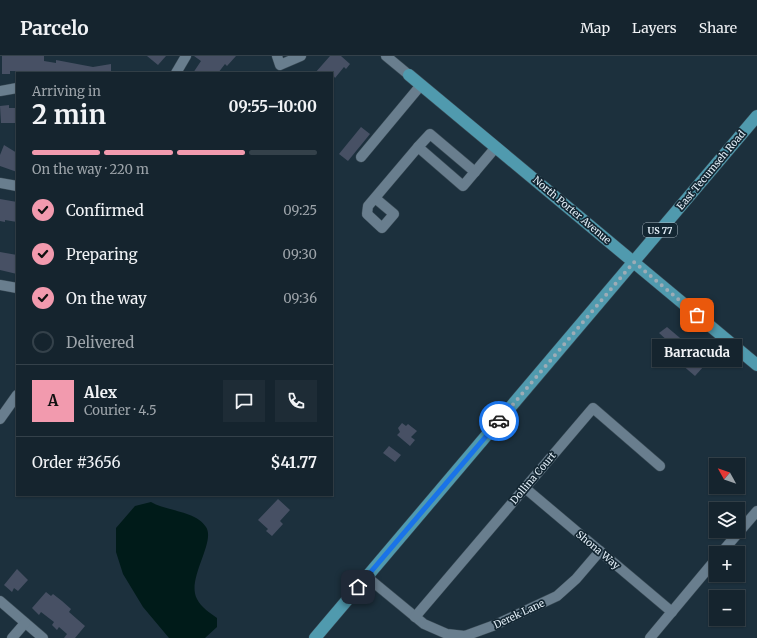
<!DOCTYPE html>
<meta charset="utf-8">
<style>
body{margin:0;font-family:Merriweather,serif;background:#1e2c36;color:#f1f3f6;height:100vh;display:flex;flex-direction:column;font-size:15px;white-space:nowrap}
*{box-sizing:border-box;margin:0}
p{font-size:13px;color:#9da4aa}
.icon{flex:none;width:22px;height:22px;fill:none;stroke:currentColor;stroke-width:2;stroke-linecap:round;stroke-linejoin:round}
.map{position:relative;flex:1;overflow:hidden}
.drawer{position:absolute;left:16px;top:16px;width:317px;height:424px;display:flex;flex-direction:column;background:#15242e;border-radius:0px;box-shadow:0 1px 3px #0004,0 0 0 1px #34414a}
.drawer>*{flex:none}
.needle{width:26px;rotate:310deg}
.buttons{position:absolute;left:709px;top:402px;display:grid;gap:8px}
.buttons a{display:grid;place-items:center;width:36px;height:36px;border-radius:0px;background:#15242e;box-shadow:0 1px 3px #0004,0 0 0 1px #34414a;font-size:20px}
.pin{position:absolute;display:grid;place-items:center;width:34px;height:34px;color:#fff;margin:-17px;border-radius:8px;box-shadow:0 2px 6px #0006}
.courier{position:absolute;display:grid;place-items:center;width:40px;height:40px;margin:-20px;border:3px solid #1a73e8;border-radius:50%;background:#fff;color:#222;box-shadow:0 1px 5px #0007}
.bubble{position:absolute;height:28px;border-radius:0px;background:#15242e;box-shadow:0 1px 3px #0004,0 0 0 1px #34414a;font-size:13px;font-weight:700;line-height:28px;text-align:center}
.summary em{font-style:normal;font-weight:700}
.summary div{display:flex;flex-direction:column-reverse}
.summary{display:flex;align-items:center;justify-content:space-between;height:68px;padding:0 16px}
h1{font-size:26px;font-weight:700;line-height:30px}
.bar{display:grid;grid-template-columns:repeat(4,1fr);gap:6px 4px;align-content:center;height:48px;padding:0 16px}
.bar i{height:5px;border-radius:3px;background:#34414a}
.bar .on{background:#f29aae}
.bar p{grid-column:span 4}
.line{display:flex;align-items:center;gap:10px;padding:0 16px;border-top:1px solid #34414a}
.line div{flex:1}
.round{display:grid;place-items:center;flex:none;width:42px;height:42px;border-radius:0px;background:#1e2c36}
ol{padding:0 16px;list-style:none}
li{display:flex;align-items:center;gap:12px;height:44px}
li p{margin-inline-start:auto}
li .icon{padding:4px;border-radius:50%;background:#f29aae;color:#111;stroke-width:4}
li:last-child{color:#9da4aa}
li i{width:22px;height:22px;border:2px solid #34414a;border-radius:50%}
header{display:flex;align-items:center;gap:24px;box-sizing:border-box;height:56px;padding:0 20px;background:#15242e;border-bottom:1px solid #34414a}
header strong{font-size:19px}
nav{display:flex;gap:22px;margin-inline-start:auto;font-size:14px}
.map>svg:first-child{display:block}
.water{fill:#001b19}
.building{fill:#475064}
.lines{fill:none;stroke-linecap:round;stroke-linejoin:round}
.minor-casing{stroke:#3a4b56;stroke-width:11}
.major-casing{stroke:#3a4b56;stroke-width:13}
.minor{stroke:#697e8e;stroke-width:10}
.major{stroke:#509aae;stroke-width:12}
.done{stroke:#9dacb6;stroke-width:4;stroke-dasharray:0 7.2}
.route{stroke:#1a73e8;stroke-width:5}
.labels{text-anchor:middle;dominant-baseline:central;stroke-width:3.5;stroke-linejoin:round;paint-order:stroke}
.shield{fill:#132632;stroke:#a4b2bc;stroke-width:1}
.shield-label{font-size:9px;font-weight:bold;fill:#e2eef7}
.street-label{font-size:10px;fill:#e2eef7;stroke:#132632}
</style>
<header>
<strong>Parcelo</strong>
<nav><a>Map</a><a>Layers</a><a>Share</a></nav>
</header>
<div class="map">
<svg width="757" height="582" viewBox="0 0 757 582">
<rect width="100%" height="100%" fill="#1c303d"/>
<!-- water -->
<path class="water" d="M 151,446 C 166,455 196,455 206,471 C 216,486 186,523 197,543 C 201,551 210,557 217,562 L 217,571 L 205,582 L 169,582 L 143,551 L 123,518 L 116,496 L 116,472 L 135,450 Z"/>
<!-- building -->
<g class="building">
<polygon points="2,0 44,0 44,5 56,7 56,4 93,11 111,8 111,17 10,15 10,18 2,18"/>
<polygon points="147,0 166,0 158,9"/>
<polygon points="194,0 236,0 227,10 225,8 218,17 193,17 201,5"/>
<polygon points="330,0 341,0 350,8 346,13 344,11 335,22 332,17 315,17"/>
<polygon points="9,49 9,52 17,52 17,67 1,67 0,50"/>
<polygon points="361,71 370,78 348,105 339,98"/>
<polygon points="4,89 17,97 17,116 0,110 0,99"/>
<polygon points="0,143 17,146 17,166 5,164 5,166 0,165"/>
<polygon points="0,196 17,199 17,218 0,214"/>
<polygon points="667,271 686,287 679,295 659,277"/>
<polygon points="690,298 704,310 695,320 681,308"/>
<polygon points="402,367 406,370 408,368 417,375 411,381 415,384 410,390 397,379 400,376 398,372"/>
<polygon points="389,390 401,399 395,406 383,397"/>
<polygon points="278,443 290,454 280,465 283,468 272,480 266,475 268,473 258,464"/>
<polygon points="17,513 28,524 18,535 14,532 12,536 4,529"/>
<polygon points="46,536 51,540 53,538 62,545 71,553 69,556 85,570 75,582 64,582 67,578 59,571 57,574 52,569 54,566 41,556 39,559 32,552"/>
</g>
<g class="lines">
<!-- minor casing -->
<g class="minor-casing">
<g id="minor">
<polyline points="277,0 280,9 301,0"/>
<polyline points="386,0 409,19"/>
<polyline points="176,17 186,0"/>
<polyline points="0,35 17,32"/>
<polyline points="418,91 430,78 475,116"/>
<polyline points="361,101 421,29"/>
<polyline points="0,127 17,130"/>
<polyline points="375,142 394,158 382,172 367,158 368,150 418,91 463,130 496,91"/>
<polyline points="0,229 17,232"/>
<polyline points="0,363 17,339"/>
<polyline points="525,432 672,556"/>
<polyline points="721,497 757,455"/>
<polyline points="367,521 424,568 447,578 465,580 495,569 557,540 576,523 600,495"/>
<polyline points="0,545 43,582"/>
<polyline points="415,561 593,352 660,410"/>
<polyline points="12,582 25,567"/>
<polyline points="650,582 716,503"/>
</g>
</g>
<!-- major casing -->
<g class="major-casing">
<g id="major">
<polyline points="409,19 757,309"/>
<polyline points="315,582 757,60"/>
</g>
</g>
<!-- minor -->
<use href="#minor" class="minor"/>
<!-- major -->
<use href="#major" class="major"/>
</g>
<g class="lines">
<!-- done -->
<polyline class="done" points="499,365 634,206 697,259"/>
<!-- route -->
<polyline class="route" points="358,531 499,365"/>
</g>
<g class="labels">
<!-- shield labels -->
<rect class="shield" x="643" y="167" width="34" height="14" rx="3"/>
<g class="shield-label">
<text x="660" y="174">US 77</text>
</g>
<!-- street labels -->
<g class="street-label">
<text transform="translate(711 114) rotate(-50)">East Tecumseh Road</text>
<text transform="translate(572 154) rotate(40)">North Porter Avenue</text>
<text transform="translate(533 422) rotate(-50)">Dollina Court</text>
<text transform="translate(598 494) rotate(40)">Shona Way</text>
<text transform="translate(519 558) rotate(-25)">Derek Lane</text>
</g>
</g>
</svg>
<div class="buttons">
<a><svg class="needle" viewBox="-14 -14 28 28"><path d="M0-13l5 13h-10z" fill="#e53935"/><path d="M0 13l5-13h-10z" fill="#9da4aa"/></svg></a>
<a><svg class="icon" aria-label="layers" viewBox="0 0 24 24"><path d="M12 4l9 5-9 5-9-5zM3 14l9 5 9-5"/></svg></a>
<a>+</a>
<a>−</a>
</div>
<div class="pin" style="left:697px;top:259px;background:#ea580c"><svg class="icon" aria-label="bag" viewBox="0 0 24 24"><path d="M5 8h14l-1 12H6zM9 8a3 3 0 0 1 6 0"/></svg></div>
<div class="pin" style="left:358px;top:531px;background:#1f2937"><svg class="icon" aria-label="home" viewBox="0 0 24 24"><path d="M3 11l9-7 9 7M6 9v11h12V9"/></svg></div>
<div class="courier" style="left:499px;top:365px"><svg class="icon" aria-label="car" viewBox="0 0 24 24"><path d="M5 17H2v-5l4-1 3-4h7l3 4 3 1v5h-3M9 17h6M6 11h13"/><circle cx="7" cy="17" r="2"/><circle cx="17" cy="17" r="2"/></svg></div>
<div class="bubble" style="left:652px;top:283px;width:90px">Barracuda</div>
<section class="drawer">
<div class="summary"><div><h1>2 min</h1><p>Arriving in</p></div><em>09:55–10:00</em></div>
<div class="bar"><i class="on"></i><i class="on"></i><i class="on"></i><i></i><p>On the way · 220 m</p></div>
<ol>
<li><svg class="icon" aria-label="check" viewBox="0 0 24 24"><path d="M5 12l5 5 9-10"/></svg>Confirmed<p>09:25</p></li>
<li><svg class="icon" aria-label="check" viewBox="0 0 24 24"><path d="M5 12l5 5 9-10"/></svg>Preparing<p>09:30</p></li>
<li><svg class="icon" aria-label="check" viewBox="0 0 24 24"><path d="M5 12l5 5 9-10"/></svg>On the way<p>09:36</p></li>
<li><i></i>Delivered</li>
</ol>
<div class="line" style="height:72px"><b class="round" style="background:#f29aae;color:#111">A</b><div><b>Alex</b><p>Courier · 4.5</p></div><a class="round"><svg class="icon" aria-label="chat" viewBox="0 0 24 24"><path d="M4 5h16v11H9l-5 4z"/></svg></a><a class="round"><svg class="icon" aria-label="phone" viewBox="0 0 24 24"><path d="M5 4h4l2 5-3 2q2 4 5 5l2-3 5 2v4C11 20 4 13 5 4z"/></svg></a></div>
<div class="line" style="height:52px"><div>Order #3656</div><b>$41.77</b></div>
</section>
</div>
